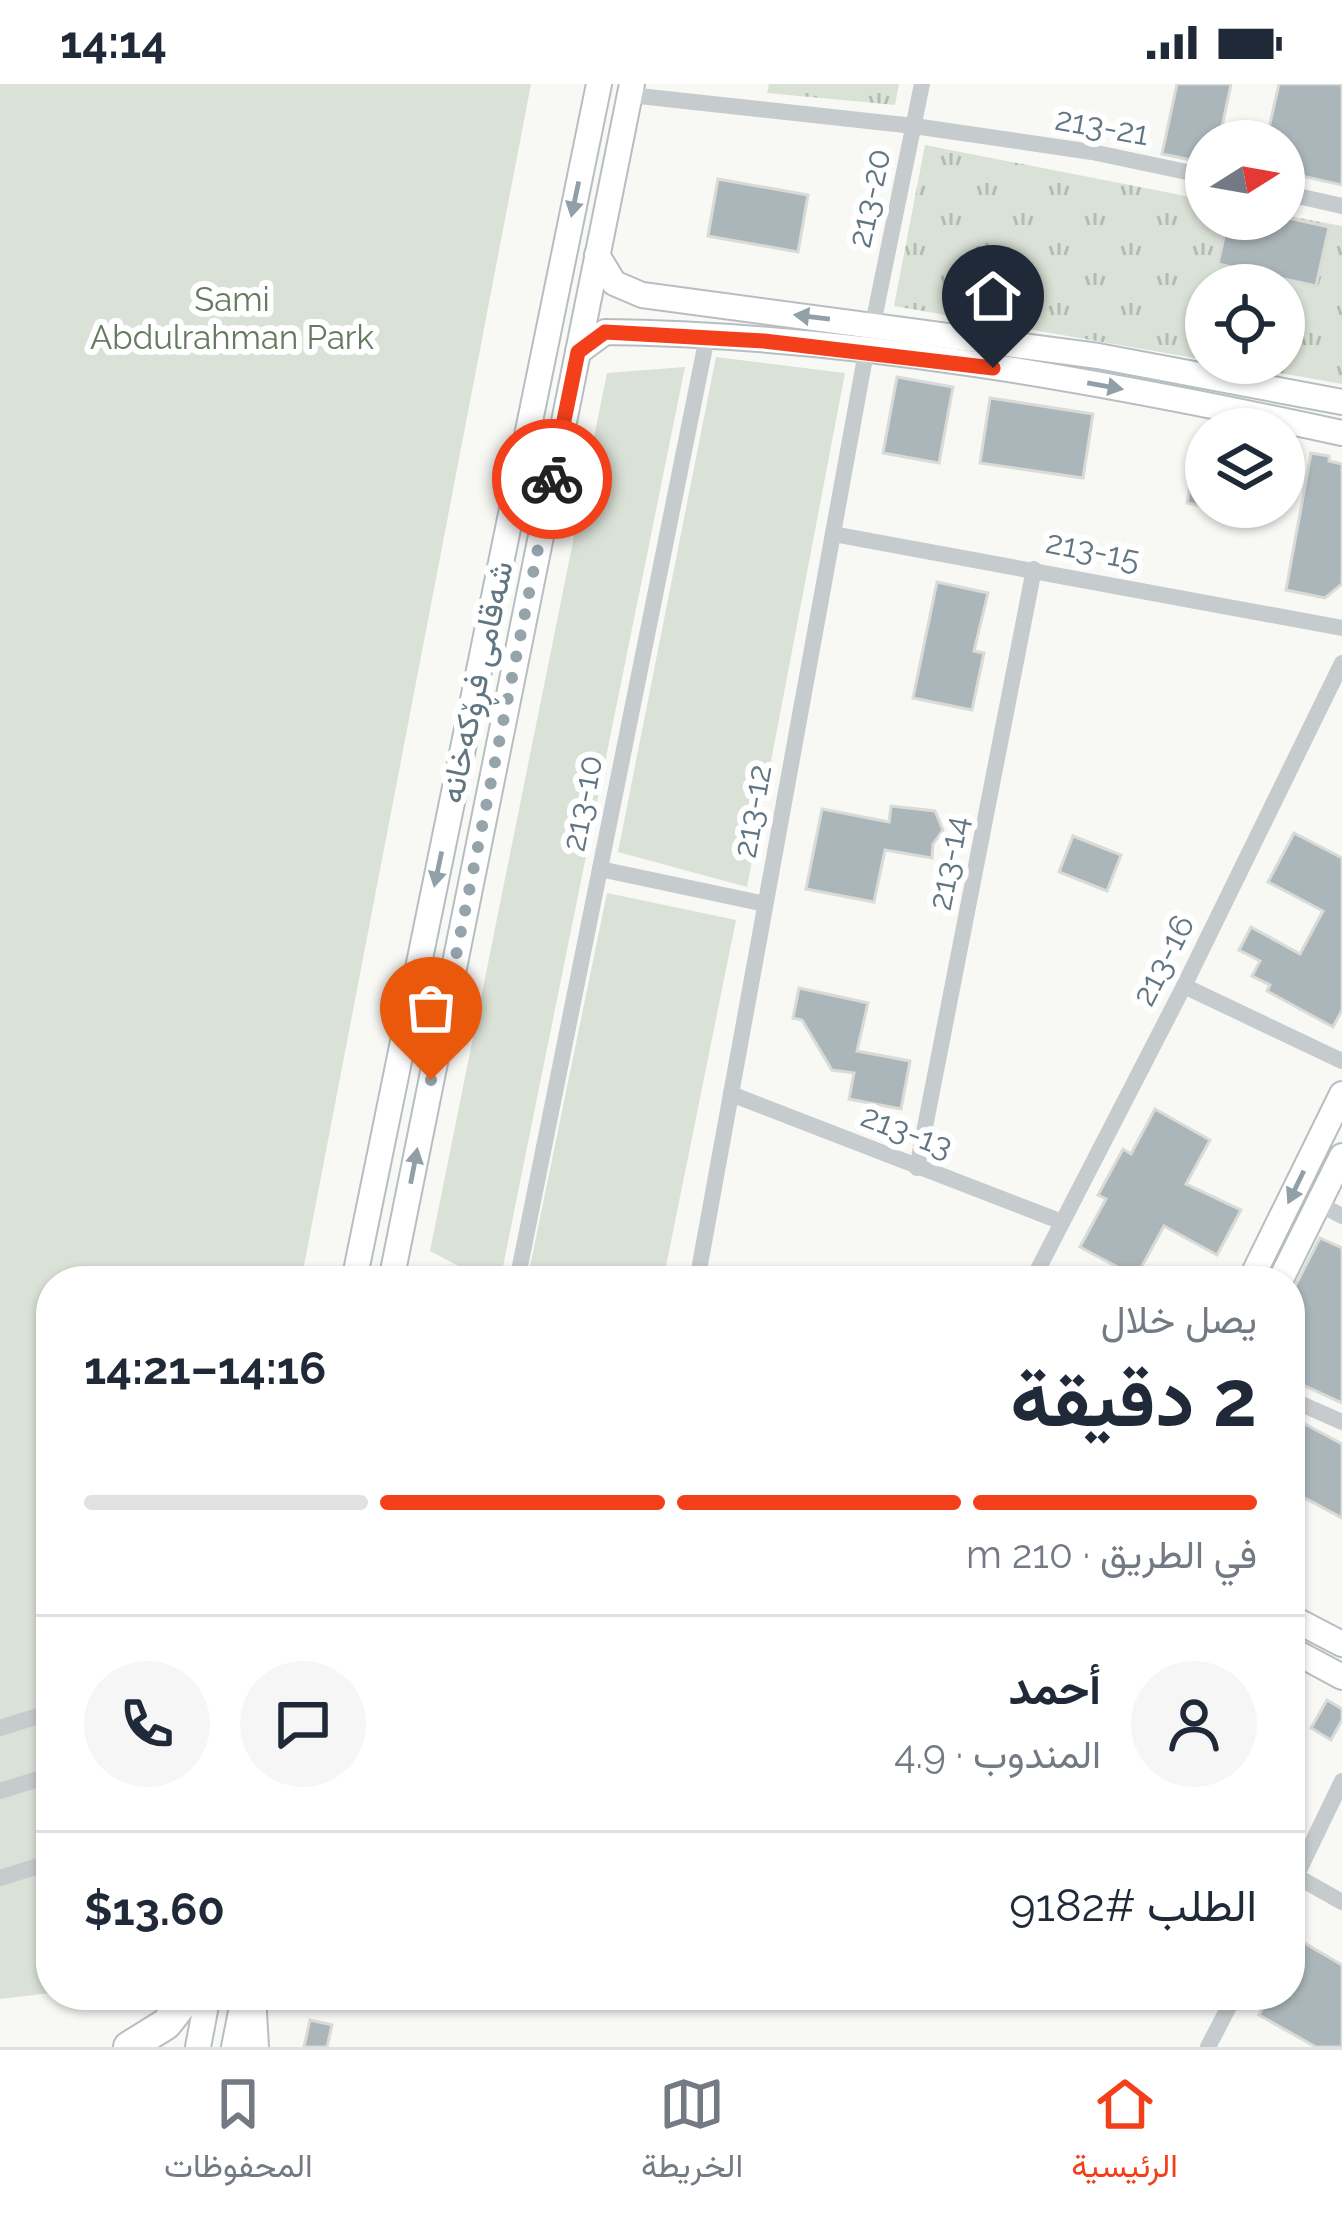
<!DOCTYPE html>
<html lang="ar">
<meta charset="utf-8">
<style>
body{margin:0;font-family:Raleway,Vazirmatn,sans-serif;background:#f6f6f7;color:#1f2937;direction:rtl;height:100vh;display:flex;flex-direction:column;font-size:45px;white-space:nowrap}
*{box-sizing:border-box;margin:0}
p{font-size:39px;color:#747a83}
.icon{flex:none;width:66px;height:66px;fill:none;stroke:currentColor;stroke-width:2;stroke-linecap:round;stroke-linejoin:round}
.map{position:relative;flex:1;overflow:hidden;direction:ltr}
.drawer{position:absolute;left:36px;top:1182px;width:1269px;height:744px;display:flex;flex-direction:column;background:#fff;border-radius:48px;box-shadow:0 3px 9px #0004;direction:rtl}
.drawer>*{flex:none}
.needle{width:78px;rotate:79deg}
.tools{position:absolute;left:1185px;top:36px;display:grid;gap:24px}
.tools a{display:grid;place-items:center;width:120px;height:120px;border-radius:50%;background:#fff;box-shadow:0 3px 9px #0004;font-size:60px}
.pin{position:absolute;display:grid;place-items:center;width:102px;height:102px;color:#fff;margin:-123px -51px;border-radius:50% 50% 50% 0;rotate:-45deg;box-shadow:0 0 12px #0007}
.pin .icon{rotate:45deg}
.courier{position:absolute;display:grid;place-items:center;width:120px;height:120px;margin:-60px;border:9px solid #f3401a;border-radius:50%;background:#fff;color:#222;box-shadow:0 3px 15px #0007}
.summary em{font-style:normal;font-weight:700}
.summary div{display:flex;flex-direction:column-reverse}
.summary{display:flex;align-items:center;justify-content:space-between;height:204px;padding:0 48px}
h1{font-size:78px;font-weight:700;line-height:90px}
.bar{display:grid;grid-template-columns:repeat(4,1fr);gap:18px 12px;align-content:center;height:144px;padding:0 48px}
.bar i{height:15px;border-radius:9px;background:#e0e1e3}
.bar .current{background:#f3401a}
.bar p{grid-column:span 4}
.line{display:flex;align-items:center;gap:30px;padding:0 48px;border-top:3px solid #e0e1e3}
.line div{flex:1}
.round{display:grid;place-items:center;flex:none;width:126px;height:126px;border-radius:63px;background:#f6f6f7}
.status{display:flex;justify-content:space-between;align-items:center;height:84px;padding:0 60px;background:#fff;direction:ltr}
.status svg{height:33px;fill:currentColor}
.menu{display:flex;justify-content:space-around;align-items:center;height:168px;border-top:3px solid #e0e1e3;background:#fff;font-size:33px;color:#747a83}
.menu a{display:grid;justify-items:center;gap:6px}
.menu .current{color:#f3401a}
.map>svg:first-child{display:block}
.grass{fill:url(#grass-tufts)}
.green{fill:#dae1d6}
.building{fill:#abb6bb;stroke:#dadad7;stroke-width:3}
.lines{fill:none;stroke-linecap:round;stroke-linejoin:round}
.secondary-casing{stroke:#b7bec2;stroke-width:28}
.highway-casing{stroke:#babec1;stroke-width:34}
.street{stroke:#c6cbce;stroke-width:16}
.secondary{stroke:#fff;stroke-width:24}
.highway{stroke:#fff;stroke-width:30}
.oneway{fill:#909fa8}
.done{stroke:#95a4ab;stroke-width:12;stroke-dasharray:0 21.6}
.route{stroke:#f3401a;stroke-width:15}
.labels{text-anchor:middle;dominant-baseline:central;stroke-width:12;stroke-linejoin:round;paint-order:stroke}
.street-label{font-size:33px;fill:#607683;stroke:#fff}
.park-label{font-size:33px;fill:#667a60;stroke:#fff}
</style>
<div class="status"><b>14:14</b><svg viewBox="0 0 49 12"><path d="M0 12V9h3v3zM5 12V6h3v6zM10 12V3h3v9zM15 12V0h3v12zM26 1h20v11H26zM47 4h2v5h-2z"/></svg></div>
<div class="map">
<svg width="1342" height="1963" viewBox="0 0 1342 1963">
<defs>
<pattern id="grass-tufts" width="24" height="20" patternUnits="userSpaceOnUse" patternTransform="scale(3)"><rect width="24" height="20" fill="#dae1d6"/><path d="M3 7l-1-3M5 7V3M7 7l1-3M15 17l-1-3M17 17v-4M19 17l1-3" fill="none" stroke="#b4bbb3"/></pattern>
</defs>
<rect width="100%" height="100%" fill="#f8f8f5"/>
<!-- grass -->
<g class="grass">
<polygon points="769,0 899,0 895,21 767,9"/>
<polygon points="925,61 1206,116 1206,135 1284,135 1284,131 1342,142 1342,300 1223,279 1284,279 1284,201 1206,201 1206,276 894,222"/>
</g>
<!-- green -->
<g class="green">
<polygon points="0,0 531,0 301,1197 51,1197 51,1909 0,1915"/>
<polygon points="716,273 845,289 747,803 618,768"/>
<polygon points="685,283 500,1197 487,1197 430,1167 607,289"/>
<polygon points="607,809 736,836 663,1197 527,1197"/>
</g>
<!-- building -->
<g class="building">
<polygon points="1177,0 1231,0 1219,57 1206,57 1206,79 1162,70"/>
<polygon points="1279,0 1342,0 1342,101 1284,88 1284,57 1266,57"/>
<polygon points="718,95 808,111 798,168 708,152"/>
<polygon points="1284,133 1329,143 1316,202 1218,180 1228,135"/>
<polygon points="897,293 953,303 939,379 883,369"/>
<polygon points="990,314 1093,330 1083,394 980,379"/>
<polygon points="1199,357 1206,357 1206,423 1187,419"/>
<polygon points="1311,369 1329,372 1329,377 1342,380 1342,500 1325,514 1286,506"/>
<polygon points="937,498 988,509 974,567 984,569 972,626 913,614"/>
<polygon points="891,722 935,727 943,746 933,760 932,774 885,766 874,818 806,805 822,725 889,738"/>
<polygon points="1294,749 1342,774 1342,926 1333,943 1267,907 1270,901 1252,892 1260,877 1239,866 1251,843 1300,870 1323,827 1268,798"/>
<polygon points="1073,752 1121,771 1107,807 1059,788"/>
<polygon points="799,904 868,919 857,967 910,977 901,1025 849,1015 854,989 832,986 802,936 793,934"/>
<polygon points="1155,1025 1210,1056 1186,1100 1241,1126 1217,1171 1164,1142 1136,1193 1080,1163 1106,1115 1098,1111 1123,1065 1131,1070"/>
<polygon points="1320,1154 1342,1164 1342,1319 1290,1295 1290,1212"/>
<polygon points="1290,1332 1342,1360 1342,1434 1290,1406"/>
<polygon points="1327,1616 1342,1625 1342,1636 1331,1656 1311,1644"/>
<polygon points="1301,1857 1342,1881 1342,1963 1316,1963 1259,1931 1270,1911 1290,1911 1290,1876"/>
<polygon points="310,1936 332,1941 327,1963 304,1963"/>
</g>
<g class="lines">
<!-- secondary casing -->
<g class="secondary-casing">
<g id="secondary">
<polyline points="597,171 614,199 642,211 1098,272 1342,318"/>
<path d="M 578,268 L 605,248 C 852,251 1101,297 1342,349"/>
<polyline points="354,1197 599,0"/>
<polyline points="391,1197 632,0"/>
<polyline points="1250,1197 1342,1010"/>
<polyline points="1280,1197 1342,1072"/>
<polyline points="1290,1533 1342,1560"/>
<polyline points="1290,1565 1342,1593"/>
<polyline points="198,1963 208,1911"/>
<polyline points="234,1963 243,1918"/>
</g>
</g>
<!-- highway casing -->
<g class="highway-casing">
<g id="highway">
<polyline points="250,1911 253,1963"/>
<polyline points="129,1963 166,1940 189,1911"/>
</g>
</g>
<!-- street -->
<g class="street">
<polyline points="630,11 914,42 1092,68 1206,92"/>
<polyline points="1284,109 1342,122"/>
<polyline points="873,240 922,0"/>
<polyline points="833,450 1342,544"/>
<polyline points="600,785 765,820"/>
<polyline points="1184,902 1342,977"/>
<polyline points="731,1010 1062,1138"/>
<polyline points="917,1084 1034,485"/>
<polyline points="1319,1120 1342,1132"/>
<polyline points="517,1197 707,253"/>
<polyline points="697,1197 866,268"/>
<polyline points="1032,1197 1184,902 1342,579"/>
<polyline points="1290,1315 1342,1338"/>
<polyline points="0,1644 51,1628"/>
<polyline points="0,1707 51,1691"/>
<polyline points="1296,1792 1342,1818"/>
<polyline points="0,1794 51,1778"/>
<polyline points="1290,1805 1342,1697"/>
<polyline points="1208,1963 1235,1911"/>
</g>
<!-- secondary -->
<use href="#secondary" class="secondary"/>
<!-- highway -->
<use href="#highway" class="highway"/>
</g>
<!-- one-way arrows -->
<defs><path id="oneway-solid" d="M-6-.8H1V-3.2L6.5 0L1 3.2V.8H-6Z" transform="scale(3)"/></defs>
<g class="oneway">
<use href="#oneway-solid" transform="translate(575 115) rotate(102)"/>
<use href="#oneway-solid" transform="translate(812 233) rotate(-173)"/>
<use href="#oneway-solid" transform="translate(1105 302) rotate(10)"/>
<use href="#oneway-solid" transform="translate(438 785) rotate(102)"/>
<use href="#oneway-solid" transform="translate(414 1082) rotate(-79)"/>
<use href="#oneway-solid" transform="translate(1296 1103) rotate(116)"/>
</g>
<g class="lines">
<!-- done -->
<polyline class="done" points="431,996 552,395"/>
<!-- route -->
<polyline class="route" points="552,395 578,268 605,248 764,257 993,284"/>
</g>
<g class="labels">
<!-- street labels -->
<g class="street-label">
<text transform="translate(1102 42) rotate(10)">213-21</text>
<text transform="translate(869 114) rotate(-78)">213-20</text>
<text transform="translate(1093 466) rotate(11)">213-15</text>
<text transform="translate(476 598) rotate(-78)">شەقامی فڕۆکەخانە</text>
<text transform="translate(582 719) rotate(-79)">213-10</text>
<text transform="translate(752 727) rotate(-80)">213-12</text>
<text transform="translate(948 779) rotate(-79)">213-14</text>
<text transform="translate(1163 876) rotate(-63)">213-16</text>
<text transform="translate(907 1047) rotate(21)">213-13</text>
</g>
<!-- park labels -->
<g class="park-label">
<text x="232" y="215">Sami<tspan x="232" dy="38">Abdulrahman Park</tspan></text>
</g>
</g>
</svg>
<div class="tools">
<a><svg class="needle" viewBox="-14 -14 28 28"><path d="M0-13l5 13h-10z" fill="#e53935"/><path d="M0 13l5-13h-10z" fill="#747a83"/></svg></a>
<a><svg class="icon" aria-label="locate" viewBox="0 0 24 24"><circle cx="12" cy="12" r="6"/><path d="M12 2v4M12 18v4M2 12h4M18 12h4"/></svg></a>
<a><svg class="icon" aria-label="layers" viewBox="0 0 24 24"><path d="M12 4l9 5-9 5-9-5zM3 14l9 5 9-5"/></svg></a>
</div>
<div class="pin" style="left:431px;top:996px;background:#ea580c"><svg class="icon" aria-label="bag" viewBox="0 0 24 24"><path d="M5 8h14l-1 12H6zM9 8a3 3 0 0 1 6 0"/></svg></div>
<div class="pin" style="left:993px;top:284px;background:#1f2937"><svg class="icon" aria-label="home" viewBox="0 0 24 24"><path d="M3 11l9-7 9 7M6 9v11h12V9"/></svg></div>
<div class="courier" style="left:552px;top:395px"><svg class="icon" aria-label="bike" viewBox="0 0 24 24"><circle cx="6" cy="16" r="4"/><circle cx="18" cy="16" r="4"/><path d="M6 16l4-8h5l3 8M10 8l3 8H6M13 5h3"/></svg></div>
<section class="drawer">
<div class="summary"><div><h1>2 دقيقة</h1><p>يصل خلال</p></div><em>14:16–14:21</em></div>
<div class="bar"><i class="current"></i><i class="current"></i><i class="current"></i><i></i><p>في الطريق · 210 m</p></div>
<div class="line" style="height:216px"><a class="round"><svg class="icon" aria-label="person" viewBox="0 0 24 24"><circle cx="12" cy="8" r="4"/><path d="M4 21q1-7 8-7t8 7"/></svg></a><div><b>أحمد</b><p>المندوب · 4.9</p></div><a class="round"><svg class="icon" aria-label="chat" viewBox="0 0 24 24"><path d="M4 5h16v11H9l-5 4z"/></svg></a><a class="round"><svg class="icon" aria-label="phone" viewBox="0 0 24 24"><path d="M5 4h4l2 5-3 2q2 4 5 5l2-3 5 2v4C11 20 4 13 5 4z"/></svg></a></div>
<div class="line" style="height:156px"><div>الطلب #9182</div><b>$13.60</b></div>
</section>
</div>
<nav class="menu">
<a class="current"><svg class="icon" aria-label="home" viewBox="0 0 24 24"><path d="M3 11l9-7 9 7M6 9v11h12V9"/></svg>الرئيسية</a>
<a><svg class="icon" aria-label="map" viewBox="0 0 24 24"><path d="M3 6l6-2 6 2 6-2v14l-6 2-6-2-6 2zM9 4v14M15 6v14"/></svg>الخريطة</a>
<a><svg class="icon" aria-label="saved" viewBox="0 0 24 24"><path d="M7 4h10v16l-5-4-5 4z"/></svg>المحفوظات</a>
</nav>
